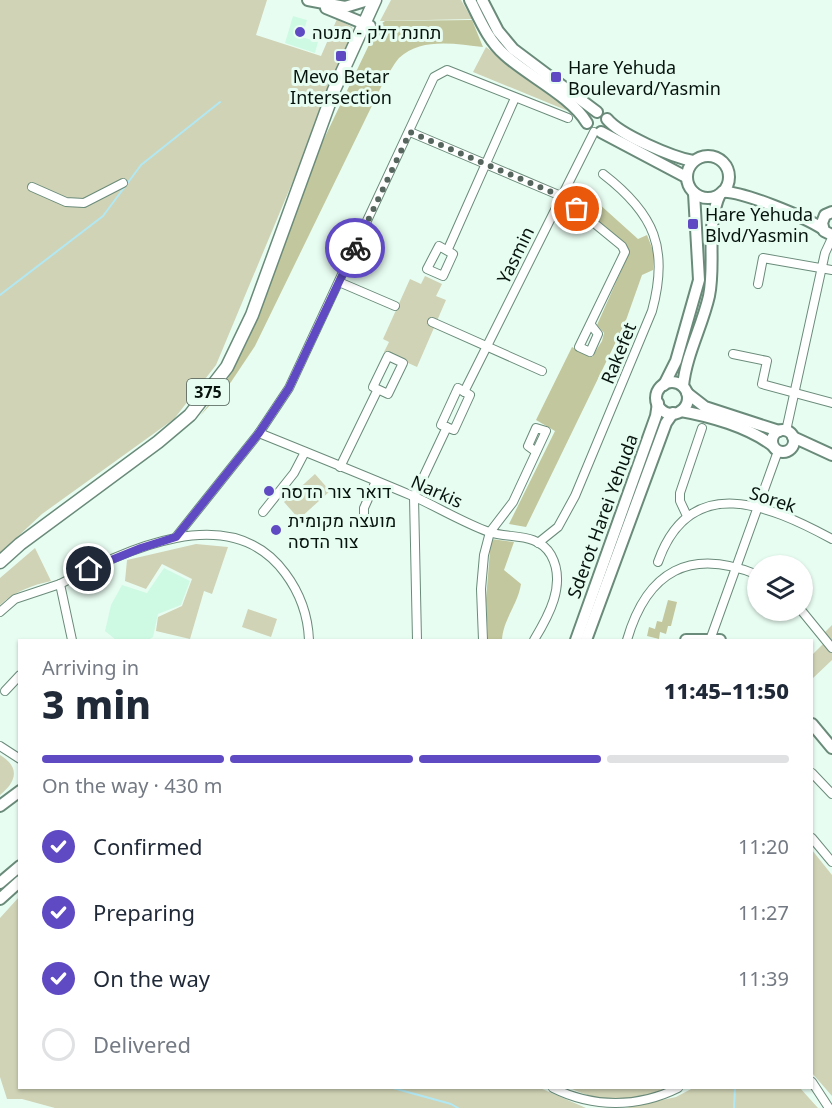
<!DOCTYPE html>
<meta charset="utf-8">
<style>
body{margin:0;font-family:"Noto Sans",Heebo,sans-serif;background:#f6f6f7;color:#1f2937;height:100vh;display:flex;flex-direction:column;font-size:22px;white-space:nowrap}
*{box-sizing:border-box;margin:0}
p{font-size:20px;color:#747a83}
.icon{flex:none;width:33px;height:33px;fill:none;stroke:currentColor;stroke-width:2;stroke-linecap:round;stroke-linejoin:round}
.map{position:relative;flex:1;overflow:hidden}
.panel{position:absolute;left:18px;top:639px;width:795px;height:450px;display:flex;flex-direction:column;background:#fff;border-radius:0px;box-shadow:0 2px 4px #0004}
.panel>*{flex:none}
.controls{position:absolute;left:747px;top:555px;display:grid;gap:12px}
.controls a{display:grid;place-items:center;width:66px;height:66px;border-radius:50%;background:#fff;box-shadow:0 2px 4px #0004;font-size:30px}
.pin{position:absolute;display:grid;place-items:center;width:51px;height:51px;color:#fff;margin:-26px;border:3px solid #fff;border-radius:50%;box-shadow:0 2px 6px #0007}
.courier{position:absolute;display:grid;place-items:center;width:60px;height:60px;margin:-30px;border:4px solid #5f4ac3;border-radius:50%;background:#fff;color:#222;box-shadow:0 2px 8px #0007}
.overview em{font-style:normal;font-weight:800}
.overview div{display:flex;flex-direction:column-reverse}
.overview{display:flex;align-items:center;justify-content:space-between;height:102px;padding:0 24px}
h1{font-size:39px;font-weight:800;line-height:45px}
.bar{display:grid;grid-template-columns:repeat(4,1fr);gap:9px 6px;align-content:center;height:72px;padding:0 24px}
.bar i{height:8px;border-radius:4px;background:#e0e1e3}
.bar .current{background:#5f4ac3}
.bar p{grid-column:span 4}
ol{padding:0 24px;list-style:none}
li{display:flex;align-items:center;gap:18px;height:66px}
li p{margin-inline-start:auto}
li .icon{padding:6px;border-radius:50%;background:#5f4ac3;color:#fff;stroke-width:4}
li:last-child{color:#747a83}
li i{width:33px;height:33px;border:3px solid #e0e1e3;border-radius:50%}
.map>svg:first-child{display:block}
.built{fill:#cefae3}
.green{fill:#d0d3b5}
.forest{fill:#c3c79d}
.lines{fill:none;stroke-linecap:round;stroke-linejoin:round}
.stream{stroke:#b2e8f3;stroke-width:2}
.street-casing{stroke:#6a8b7a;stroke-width:10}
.secondary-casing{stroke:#6a8b7a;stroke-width:14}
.primary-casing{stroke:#6a8b7a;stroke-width:15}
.street{stroke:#fff;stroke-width:8}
.secondary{stroke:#fff;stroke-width:10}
.primary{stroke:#fff;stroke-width:12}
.done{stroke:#56665e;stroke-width:6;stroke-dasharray:0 10.8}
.route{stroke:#5f4ac3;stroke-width:8}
.poi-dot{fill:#5f4ac3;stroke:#e8fdf2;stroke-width:2}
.labels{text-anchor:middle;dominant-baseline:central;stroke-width:6;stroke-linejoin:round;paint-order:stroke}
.shield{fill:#e8fdf2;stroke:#4a5a52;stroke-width:1.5}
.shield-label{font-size:16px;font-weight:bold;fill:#07140e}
.poi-label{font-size:18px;fill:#07140e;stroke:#e8fdf2;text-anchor:start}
.street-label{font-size:18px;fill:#07140e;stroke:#e8fdf2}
</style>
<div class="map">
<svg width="832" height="1108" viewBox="0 0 832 1108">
<rect width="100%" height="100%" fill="#e8fdf2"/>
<!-- built -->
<g class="built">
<polygon points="293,16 307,20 302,37 318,42 315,53 285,43"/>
<polygon points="164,568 190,581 181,605 158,614 153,637 148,640 116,640 105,631 111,605 122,585 147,593"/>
</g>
<!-- green -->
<g class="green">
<polygon points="0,0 267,0 256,35 321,56 337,19 352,27 354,35 216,365 174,419 42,514 0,553"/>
<polygon points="391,0 461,0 472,19 380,21"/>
<polygon points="486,47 573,113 473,72"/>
<polygon points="425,276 442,284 436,296 446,300 417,367 384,352 389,342 383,339 410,279 421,284"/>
<polygon points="315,474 330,491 299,519 284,502"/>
<polygon points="196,544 228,547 212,594 204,591 190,639 156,631 158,617 182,606 192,579 162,564 146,589 125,581 127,560"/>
<path d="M 35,548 L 51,581 C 33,585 13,592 0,605 L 0,578 Z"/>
<polygon points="248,609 277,619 271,637 242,627"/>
<polygon points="832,625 832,660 812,679 812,655 829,638 825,632"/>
<path d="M 0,755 C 20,767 17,781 0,795 Z"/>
<polygon points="812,850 832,875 832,1096 812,1073"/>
<polygon points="19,897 20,1088 540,1088 586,1108 55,1108 22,1099 7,1099 0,1077 0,918"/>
<path d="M 570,1088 L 661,1088 L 663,1090 C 631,1104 601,1103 570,1088 Z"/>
<polygon points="693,1088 800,1088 818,1108 625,1108 676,1097"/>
</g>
<!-- forest -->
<g class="forest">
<path d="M 472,20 L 483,47 C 456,44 421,37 399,58 C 393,65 388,75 383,83 L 255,346 L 231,382 L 200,416 L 227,380 L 248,340 L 322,143 L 378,26 L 385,21 Z"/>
<polygon points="578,185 638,239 647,235 654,253 653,270 642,275 625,323 526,527 509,524 555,431 536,420 572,347 592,357 602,341 604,333 597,325 629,253 625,243 571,198"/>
<path d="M 491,539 L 514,542 L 504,570 L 521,584 C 518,604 503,620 502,640 L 488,640 L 486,599 Z"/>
<polygon points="668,600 677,602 671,626 668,626 666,634 660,632 659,639 647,636 649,627 655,629 657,621 662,622"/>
</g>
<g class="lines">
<!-- stream -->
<g class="stream">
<polyline points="0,295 103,216 141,165 220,102"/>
<polyline points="186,1088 234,1088"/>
<polyline points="393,1088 451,1104 458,1108"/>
<polyline points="734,1108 735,1088"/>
</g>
<!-- street casing -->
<g class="street-casing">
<g id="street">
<polyline points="410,132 561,196 622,246 625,252 579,347 590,352 598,334 591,325"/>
<polyline points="32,187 66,202 84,203 123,183"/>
<polygon points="439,246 453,254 443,276 427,269"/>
<polyline points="448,249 515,98"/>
<polyline points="339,282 395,306"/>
<polyline points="758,284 763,258 832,270"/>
<polyline points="432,322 542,371"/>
<polyline points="733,354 767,361 762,384 832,403"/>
<polygon points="388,356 403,363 388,394 373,387"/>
<polygon points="458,388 470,395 454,430 441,425"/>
<polyline points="464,392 594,132"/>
<polyline points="786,431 825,253 832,238"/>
<path d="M 259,433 C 311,454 363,475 415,497 C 439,508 464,523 489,532 C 510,539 538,532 551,555 C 567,584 548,617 534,640"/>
<polyline points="340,467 377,391"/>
<polyline points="263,512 294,473 305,452"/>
<polyline points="687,516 680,501 680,493 702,428"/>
<polyline points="364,521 364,508 376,481"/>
<polyline points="176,537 259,433 289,388 434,77 447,70 568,118"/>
<path d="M 538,543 L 558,527 L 575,496 L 652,311 C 669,249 655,214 603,174"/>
<path d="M 658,562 C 690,471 769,505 832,539"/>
<polyline points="801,610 832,648"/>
<polyline points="0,612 15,599 60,584"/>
<path d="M 72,640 L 60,584 C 124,551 230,498 285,573 C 300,593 308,615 309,640"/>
<polyline points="417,640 414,497 447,427"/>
<polyline points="483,640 481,589 484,555 490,532 513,502 546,431 536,428 528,446 535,451"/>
<path d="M 627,640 C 647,571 690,547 758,575"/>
<polyline points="710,640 778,451"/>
<polyline points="5,691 20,675"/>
<polyline points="0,746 20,759"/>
<polyline points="812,773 832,794"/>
<polyline points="812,838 832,862"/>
<polyline points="812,1082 829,1108"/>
<path d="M 553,1088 C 593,1108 638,1108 678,1088"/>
</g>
</g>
<!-- secondary casing -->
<g class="secondary-casing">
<g id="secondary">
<polyline points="308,0 345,7 368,0"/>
<path d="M 470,0 C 480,20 488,40 505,55 C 528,76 571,96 587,123"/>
<polyline points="482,0 498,31 513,49 597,112"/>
<polyline points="326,8 370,26"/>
<path d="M 607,119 C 620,135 672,157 693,161"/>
<polyline points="601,132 686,177"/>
<circle cx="708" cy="177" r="21"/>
<path d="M 722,192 C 740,190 807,218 823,229"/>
<polyline points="832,212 825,215 822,223 824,231 832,235"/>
<circle cx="672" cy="398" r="16"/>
<polyline points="664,385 676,361 699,280 694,193"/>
<path d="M 683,386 C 686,355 702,327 709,296 C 716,262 705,227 720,194"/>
<polyline points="687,393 705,407 779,431"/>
<path d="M 681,411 C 710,416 748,427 772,445"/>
<circle cx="783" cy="441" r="11"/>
<polyline points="793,437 832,455"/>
<polyline points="576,640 656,416 658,403"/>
<polyline points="586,640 666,423 673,413"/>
<polyline points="686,640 720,640"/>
<polyline points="812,724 832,748"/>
<polyline points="0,806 20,791"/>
<polyline points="0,883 20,866"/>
<polyline points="0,899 20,881"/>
</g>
</g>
<!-- primary casing -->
<g class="primary-casing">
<polyline id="primary" points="0,562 20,544 158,442 190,415 227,367 252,315 334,90 375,0"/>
</g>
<!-- street -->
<use href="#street" class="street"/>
<!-- secondary -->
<use href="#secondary" class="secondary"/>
<!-- primary -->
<use href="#primary" class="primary"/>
</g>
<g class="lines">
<!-- done -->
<polyline class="done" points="355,248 410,132 561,196 577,209"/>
<!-- route -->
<polyline class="route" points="89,569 141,548 176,537 259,433 289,388 355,248"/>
</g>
<!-- markers -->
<g class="poi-dot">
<circle cx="300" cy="32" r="6"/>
<rect x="335" y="50" width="12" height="12" rx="3"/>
<rect x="550" y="71" width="12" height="12" rx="3"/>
<rect x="687" y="218" width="12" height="12" rx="3"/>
<circle cx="269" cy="491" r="6"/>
<circle cx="276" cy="530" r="6"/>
</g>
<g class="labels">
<!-- shield labels -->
<rect class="shield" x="187" y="379" width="42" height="26" rx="4.5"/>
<g class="shield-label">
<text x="208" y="392">375</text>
</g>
<!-- poi labels -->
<g class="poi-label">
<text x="312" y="32">תחנת דלק - מנטה</text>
<text x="568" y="67">Hare Yehuda<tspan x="568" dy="21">Boulevard/Yasmin</tspan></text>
<text x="341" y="76" text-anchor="middle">Mevo Betar<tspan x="341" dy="21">Intersection</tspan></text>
<text x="705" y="214">Hare Yehuda<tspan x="705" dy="21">Blvd/Yasmin</tspan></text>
<text x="281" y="491">דואר צור הדסה</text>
<text x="288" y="520">מועצה מקומית<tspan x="288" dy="21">צור הדסה</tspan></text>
</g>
<!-- street labels -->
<g class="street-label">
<text transform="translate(515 255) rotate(-64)">Yasmin</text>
<text transform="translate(618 353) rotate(-68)">Rakefet</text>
<text transform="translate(437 491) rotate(24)">Narkis</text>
<text transform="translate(773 499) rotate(18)">Sorek</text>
<text transform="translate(602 516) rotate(-70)">Sderot Harei Yehuda</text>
</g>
</g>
</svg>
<div class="controls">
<a><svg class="icon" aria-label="layers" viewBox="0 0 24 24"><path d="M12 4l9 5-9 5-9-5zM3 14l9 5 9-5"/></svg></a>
</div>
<div class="pin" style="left:577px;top:209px;background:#ea580c"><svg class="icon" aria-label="bag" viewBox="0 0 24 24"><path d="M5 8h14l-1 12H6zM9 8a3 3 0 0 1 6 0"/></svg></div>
<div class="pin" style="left:89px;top:569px;background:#1f2937"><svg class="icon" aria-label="home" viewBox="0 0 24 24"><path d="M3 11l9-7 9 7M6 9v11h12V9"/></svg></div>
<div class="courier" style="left:355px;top:248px"><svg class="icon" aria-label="bike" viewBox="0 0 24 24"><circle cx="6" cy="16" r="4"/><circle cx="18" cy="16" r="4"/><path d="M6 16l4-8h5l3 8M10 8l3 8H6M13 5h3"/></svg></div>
<section class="panel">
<div class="overview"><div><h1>3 min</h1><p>Arriving in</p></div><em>11:45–11:50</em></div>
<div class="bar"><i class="current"></i><i class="current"></i><i class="current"></i><i></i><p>On the way · 430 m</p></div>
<ol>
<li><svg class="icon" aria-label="check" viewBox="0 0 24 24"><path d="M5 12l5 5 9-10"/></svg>Confirmed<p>11:20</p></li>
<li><svg class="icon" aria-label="check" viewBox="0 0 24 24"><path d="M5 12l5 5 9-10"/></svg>Preparing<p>11:27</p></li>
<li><svg class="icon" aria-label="check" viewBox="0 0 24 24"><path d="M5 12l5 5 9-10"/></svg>On the way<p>11:39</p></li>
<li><i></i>Delivered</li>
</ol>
</section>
</div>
